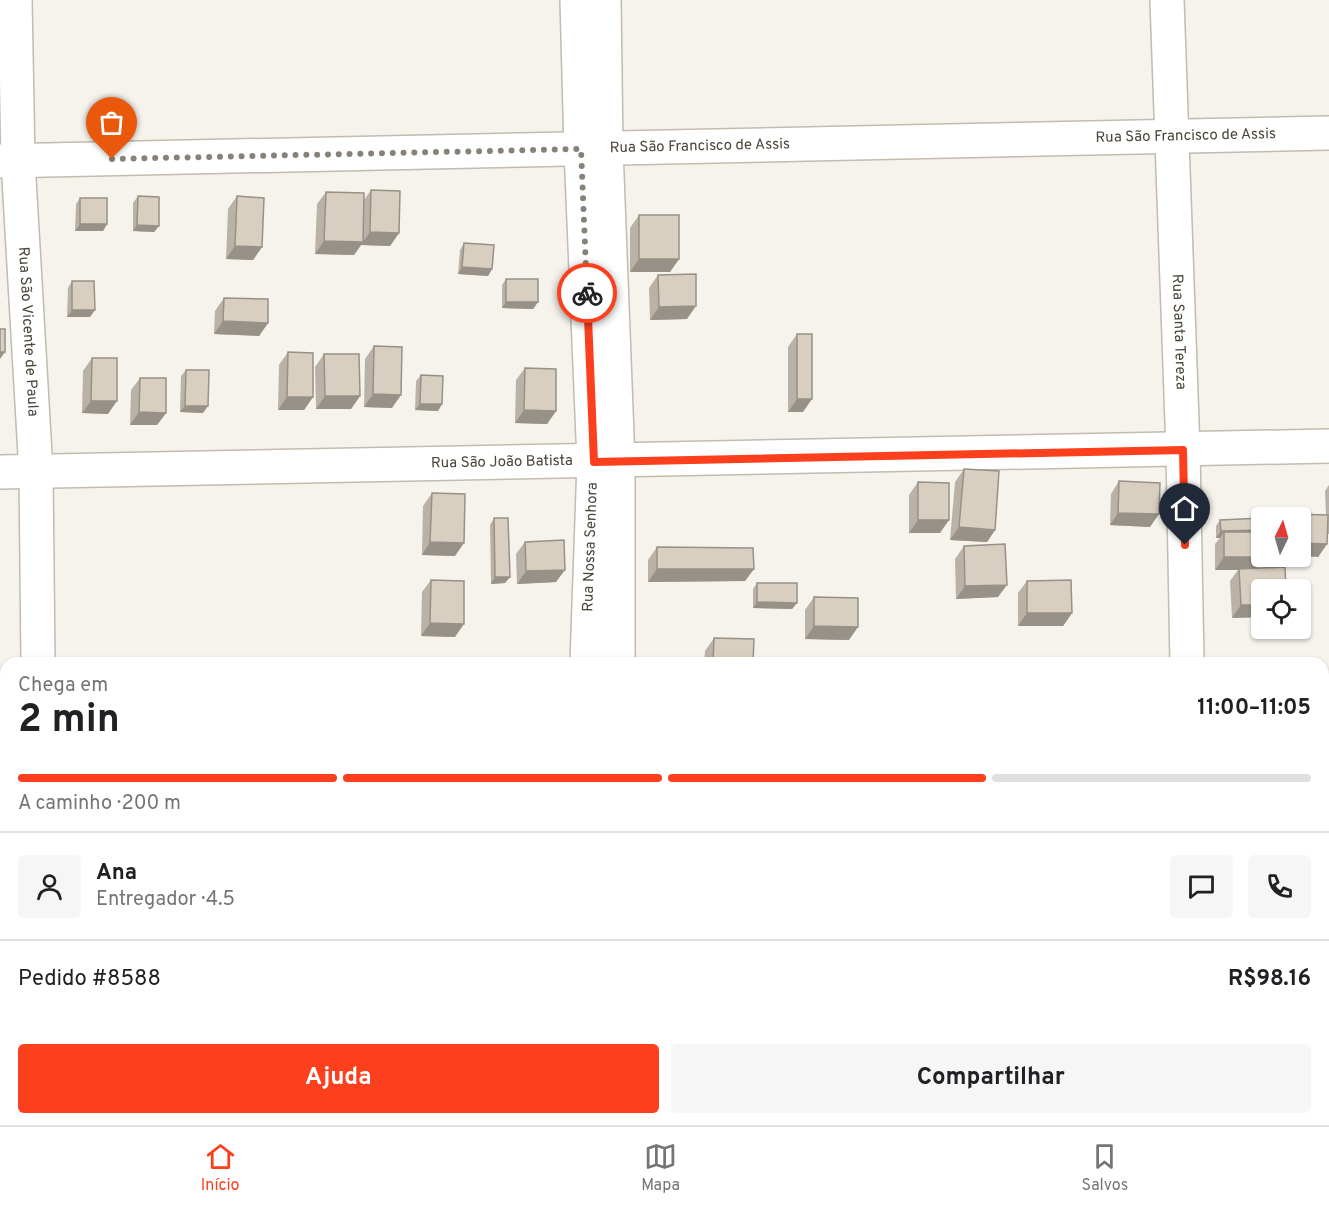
<!DOCTYPE html>
<html lang="pt">
<meta charset="utf-8">
<style>
body{margin:0;font-family:Overpass,sans-serif;background:#f6f6f6;color:#202124;height:100vh;display:flex;flex-direction:column;font-size:22px;white-space:nowrap}
*{box-sizing:border-box;margin:0}
p{font-size:20px;color:#757577}
.icon{flex:none;width:33px;height:33px;fill:none;stroke:currentColor;stroke-width:2;stroke-linecap:round;stroke-linejoin:round}
.map{position:relative;flex:1;overflow:hidden}
.side{position:absolute;left:0px;top:657px;width:1329px;height:468px;display:flex;flex-direction:column;background:#fff;border-radius:18px 18px 0 0;box-shadow:0 2px 4px #0004}
.side>*{flex:none}
.needle{width:39px;rotate:5deg}
.buttons{position:absolute;left:1251px;top:507px;display:grid;gap:12px}
.buttons a{display:grid;place-items:center;width:60px;height:60px;border-radius:6px;background:#fff;box-shadow:0 2px 4px #0004;font-size:30px}
.pin{position:absolute;display:grid;place-items:center;width:51px;height:51px;color:#fff;margin:-62px -26px;border-radius:50% 50% 50% 0;rotate:-45deg;box-shadow:0 0 6px #0007}
.pin .icon{rotate:45deg}
.courier{position:absolute;display:grid;place-items:center;width:60px;height:60px;margin:-30px;border:4px solid #fc3f1d;border-radius:50%;background:#fff;color:#222;box-shadow:0 2px 8px #0007}
.head em{font-style:normal;font-weight:700}
.head div{display:flex;flex-direction:column-reverse}
.head{display:flex;align-items:center;justify-content:space-between;height:102px;padding:0 18px}
h1{font-size:39px;font-weight:700;line-height:45px}
.bar{display:grid;grid-template-columns:repeat(4,1fr);gap:9px 6px;align-content:center;height:72px;padding:0 18px}
.bar i{height:8px;border-radius:4px;background:#e0e0e0}
.bar .selected{background:#fc3f1d}
.bar p{grid-column:span 4}
.line{display:flex;align-items:center;gap:15px;padding:0 18px;border-top:2px solid #e0e0e0}
.line div{flex:1}
.round{display:grid;place-items:center;flex:none;width:63px;height:63px;border-radius:6px;background:#f6f6f6}
.primary-button{display:flex;gap:12px;margin-top:auto;padding:12px 18px}
.primary-button a{flex:1;height:69px;border-radius:6px;background:#fc3f1d;color:#fff;font-size:24px;font-weight:700;line-height:69px;text-align:center}
.primary-button a+a{background:#f6f6f6;color:#202124}
.dock{display:flex;justify-content:space-around;align-items:center;height:84px;border-top:2px solid #e0e0e0;background:#fff;font-size:16px;color:#757577}
.dock a{display:grid;justify-items:center;gap:3px}
.dock .selected{color:#fc3f1d}
.map>svg:first-child{display:block}
.lines{fill:none;stroke-linecap:round;stroke-linejoin:round}
.minor-casing{stroke:#c2bbae;stroke-width:36}
.path{stroke:#c4b79f;stroke-width:4;stroke-dasharray:3 3;stroke-linecap:butt}
.minor{stroke:#fff;stroke-width:33}
.wall{fill:#bab2a6}
.shaded-wall{fill:#979187}
.building{fill:#d8cfc1;stroke:#979187;stroke-width:1.5}
.done{stroke:#878178;stroke-width:6;stroke-dasharray:0 10.8}
.route{stroke:#fc3f1d;stroke-width:8}
.labels{text-anchor:middle;dominant-baseline:central;stroke-width:5;stroke-linejoin:round;paint-order:stroke}
.street-label{font-size:15px;fill:#4b4439;stroke:#fff}
</style>
<div class="map">
<svg width="1329" height="1125" viewBox="0 0 1329 1125">
<rect width="100%" height="100%" fill="#f6f3ec"/>
<g class="lines">
<!-- minor casing -->
<g class="minor-casing">
<g id="minor">
<path id="s1" d="M 15,0 L 18,161 L 36,472 L 38,663"/>
<polyline points="577,0 581,149 594,462 587,663"/>
<polyline points="604,0 606,149 618,462 618,663"/>
<path id="s2" d="M 1167,0 L 1183,450 L 1187,663"/>
<path id="s3" d="M 0,161 L 1329,133"/>
<path id="s4" d="M 0,472 L 1329,446"/>
<polyline points="1323,749 1329,749"/>
<polyline points="0,774 6,773"/>
<polyline points="1323,777 1329,777"/>
<polyline points="0,801 6,800"/>
<polyline points="0,1071 6,1071"/>
<polyline points="1323,1110 1329,1110"/>
<polyline points="826,1119 826,1125"/>
<polyline points="1211,1119 1211,1125"/>
</g>
</g>
<!-- path -->
<polyline class="path" points="0,920 6,920"/>
<!-- minor -->
<use href="#minor" class="minor"/>
</g>
<!-- wall -->
<g class="wall">
<polygon points="371,190 399,233 390,246 361,245 354,255 315,254 317,204 326,192 364,200"/>
<polygon points="138,196 159,226 154,232 133,231 133,203"/>
<polygon points="237,196 262,247 253,260 226,259 228,209"/>
<polygon points="80,198 107,224 103,231 75,231 76,204"/>
<polygon points="639,215 679,259 670,272 630,272 630,228"/>
<polygon points="464,243 492,269 488,276 458,274 460,250"/>
<polygon points="658,275 687,319 650,320 649,288"/>
<polygon points="506,279 538,302 533,309 502,308 502,285"/>
<polygon points="72,281 90,317 67,317 68,288"/>
<polygon points="224,298 268,323 259,336 214,334 215,311"/>
<polygon points="797,334 803,412 788,412 788,347"/>
<polygon points="374,346 392,408 364,407 365,359"/>
<polygon points="288,352 313,397 304,410 278,410 279,365"/>
<polygon points="324,354 360,396 351,409 316,409 315,367"/>
<polygon points="92,358 108,414 82,413 83,371"/>
<polygon points="525,368 556,411 547,424 515,423 516,380"/>
<polygon points="186,370 203,413 180,412 181,376"/>
<polygon points="421,375 442,404 438,411 415,410 416,381"/>
<polygon points="140,378 166,413 157,425 130,425 131,390"/>
<polygon points="964,469 995,530 987,542 950,540 955,482"/>
<polygon points="1119,481 1150,527 1110,525 1111,494"/>
<polygon points="918,482 940,533 909,533 909,495"/>
<polygon points="1329,485 1329,534 1327,534 1327,544 1318,557 1300,518 1286,518 1288,514 1326,515 1325,491"/>
<polygon points="432,493 455,556 422,555 423,506"/>
<polygon points="494,518 510,577 505,583 491,584 490,525"/>
<polygon points="1262,518 1262,531 1261,532 1264,557 1257,568 1262,590 1262,617 1232,618 1230,581 1238,570 1215,570 1215,544 1220,538 1216,538 1216,526 1220,520"/>
<polygon points="525,542 556,582 517,584 516,554"/>
<polygon points="964,546 998,597 956,599 955,559"/>
<polygon points="657,547 754,569 745,581 648,582 648,560"/>
<polygon points="431,580 455,637 421,636 422,592"/>
<polygon points="1027,581 1072,613 1063,626 1018,626 1018,593"/>
<polygon points="757,583 797,603 792,609 753,608 753,589"/>
<polygon points="814,597 849,640 805,639 805,610"/>
<polygon points="714,638 753,663 704,663 705,651"/>
</g>
<!-- shaded-wall -->
<g class="shaded-wall">
<polygon points="80,224 107,224 103,231 75,231"/>
<polygon points="137,225 159,226 154,232 133,231"/>
<polygon points="370,232 399,233 390,246 361,245 354,255 315,254 324,241 363,242"/>
<polygon points="235,246 262,247 253,260 226,259"/>
<polygon points="639,259 679,259 670,272 630,272"/>
<polygon points="462,267 492,269 488,276 458,274"/>
<polygon points="506,302 538,302 533,309 502,308"/>
<polygon points="696,306 687,319 650,320 659,307"/>
<polygon points="72,310 95,310 90,317 67,317"/>
<polygon points="223,321 268,323 259,336 214,334"/>
<polygon points="0,352 5,352 0,359"/>
<polygon points="373,394 401,395 392,408 364,407"/>
<polygon points="325,396 360,396 351,409 316,409"/>
<polygon points="287,397 313,397 304,410 278,410"/>
<polygon points="797,399 812,399 803,412 788,412"/>
<polygon points="91,401 117,401 108,414 82,413"/>
<polygon points="420,404 442,404 438,411 415,410"/>
<polygon points="185,406 208,406 203,413 180,412"/>
<polygon points="524,410 556,411 547,424 515,423"/>
<polygon points="139,412 166,413 157,425 130,425"/>
<polygon points="1118,513 1159,514 1150,527 1110,525"/>
<polygon points="918,520 949,520 940,533 909,533"/>
<polygon points="959,527 995,530 987,542 950,540"/>
<polygon points="1262,530 1258,536 1224,532 1220,538 1216,538 1221,531"/>
<polygon points="430,542 464,543 455,556 422,555"/>
<polygon points="1300,543 1327,544 1318,557 1300,556"/>
<polygon points="1224,557 1264,557 1255,570 1239,569 1238,570 1215,570"/>
<polygon points="657,569 754,569 745,581 648,582"/>
<polygon points="565,570 556,582 517,584 526,571"/>
<polygon points="495,577 510,577 505,583 491,584"/>
<polygon points="1007,585 998,597 956,599 965,586"/>
<polygon points="757,602 797,603 792,609 753,608"/>
<polygon points="1241,605 1262,605 1262,617 1232,618"/>
<polygon points="1027,613 1072,613 1063,626 1018,626"/>
<polygon points="430,623 464,624 455,637 421,636"/>
<polygon points="814,626 858,627 849,640 805,639"/>
</g>
<!-- building -->
<g class="building">
<polygon points="371,190 400,191 399,233 370,232"/>
<polygon points="326,192 364,193 363,242 324,241"/>
<polygon points="138,196 159,197 159,226 137,225"/>
<polygon points="237,196 264,198 262,247 235,246"/>
<rect x="80" y="198" width="27" height="26"/>
<rect x="639" y="215" width="40" height="44"/>
<polygon points="464,243 494,245 492,269 462,267"/>
<polygon points="696,274 696,306 659,307 658,275"/>
<rect x="506" y="279" width="32" height="23"/>
<polygon points="72,281 94,281 95,310 72,310"/>
<polygon points="224,298 268,299 268,323 223,321"/>
<rect x="0" y="329" width="5" height="23"/>
<rect x="797" y="334" width="15" height="65"/>
<polygon points="374,346 402,347 401,395 373,394"/>
<polygon points="288,352 313,353 313,397 287,397"/>
<polygon points="324,354 359,354 360,396 325,396"/>
<polygon points="92,358 117,358 117,401 91,401"/>
<polygon points="525,368 556,369 556,411 524,410"/>
<polygon points="186,370 209,370 208,406 185,406"/>
<polygon points="421,375 443,376 442,404 420,404"/>
<polygon points="140,378 166,378 166,413 139,412"/>
<polygon points="964,469 999,471 995,530 959,527"/>
<polygon points="1119,481 1160,483 1159,514 1118,513"/>
<polygon points="918,482 949,483 949,520 918,520"/>
<polygon points="432,493 465,494 464,543 430,542"/>
<polygon points="1288,514 1328,515 1327,544 1300,543 1300,518 1288,518"/>
<polygon points="494,518 508,518 510,577 495,577"/>
<polygon points="1262,518 1262,530 1221,531 1220,520"/>
<polygon points="1224,532 1262,532 1262,556 1264,556 1264,557 1224,557"/>
<polygon points="564,540 565,570 526,571 525,542"/>
<polygon points="1005,544 1007,585 965,586 964,546"/>
<polygon points="657,547 753,548 754,569 657,569"/>
<polygon points="1285,567 1286,590 1262,590 1262,605 1241,605 1239,569"/>
<polygon points="431,580 464,581 464,624 430,623"/>
<polygon points="1071,580 1072,613 1027,613 1027,581"/>
<polygon points="757,583 797,583 797,603 757,602"/>
<polygon points="814,597 858,598 858,627 814,626"/>
<polygon points="714,638 754,639 753,663 713,663"/>
</g>
<g class="lines">
<!-- done -->
<polyline class="done" points="112,159 581,149 587,293"/>
<!-- route -->
<polyline class="route" points="587,293 594,462 1183,450 1185,545"/>
</g>
<g class="labels">
<!-- street labels -->
<g class="street-label">
<text stroke="none"><textPath href="#s3" startOffset="1186">Rua São Francisco de Assis</textPath></text>
<text stroke="none"><textPath href="#s3" startOffset="700">Rua São Francisco de Assis</textPath></text>
<text stroke="none"><textPath href="#s1" startOffset="332">Rua São Vicente de Paula</textPath></text>
<text stroke="none"><textPath href="#s2" startOffset="332">Rua Santa Tereza</textPath></text>
<text stroke="none"><textPath href="#s4" startOffset="502">Rua São João Batista</textPath></text>
<text transform="translate(591 547) rotate(-88)">Rua Nossa Senhora</text>
</g>
</g>
</svg>
<div class="buttons">
<a><svg class="needle" viewBox="-14 -14 28 28"><path d="M0-13l5 13h-10z" fill="#e53935"/><path d="M0 13l5-13h-10z" fill="#757577"/></svg></a>
<a><svg class="icon" aria-label="locate" viewBox="0 0 24 24"><circle cx="12" cy="12" r="6"/><path d="M12 2v4M12 18v4M2 12h4M18 12h4"/></svg></a>
</div>
<div class="pin" style="left:112px;top:159px;background:#ea580c"><svg class="icon" aria-label="bag" viewBox="0 0 24 24"><path d="M5 8h14l-1 12H6zM9 8a3 3 0 0 1 6 0"/></svg></div>
<div class="pin" style="left:1185px;top:545px;background:#1f2937"><svg class="icon" aria-label="home" viewBox="0 0 24 24"><path d="M3 11l9-7 9 7M6 9v11h12V9"/></svg></div>
<div class="courier" style="left:587px;top:293px"><svg class="icon" aria-label="bike" viewBox="0 0 24 24"><circle cx="6" cy="16" r="4"/><circle cx="18" cy="16" r="4"/><path d="M6 16l4-8h5l3 8M10 8l3 8H6M13 5h3"/></svg></div>
<section class="side">
<div class="head"><div><h1>2 min</h1><p>Chega em</p></div><em>11:00–11:05</em></div>
<div class="bar"><i class="selected"></i><i class="selected"></i><i class="selected"></i><i></i><p>A caminho · 200 m</p></div>
<div class="line" style="height:108px"><a class="round"><svg class="icon" aria-label="person" viewBox="0 0 24 24"><circle cx="12" cy="8" r="4"/><path d="M4 21q1-7 8-7t8 7"/></svg></a><div><b>Ana</b><p>Entregador · 4.5</p></div><a class="round"><svg class="icon" aria-label="chat" viewBox="0 0 24 24"><path d="M4 5h16v11H9l-5 4z"/></svg></a><a class="round"><svg class="icon" aria-label="phone" viewBox="0 0 24 24"><path d="M5 4h4l2 5-3 2q2 4 5 5l2-3 5 2v4C11 20 4 13 5 4z"/></svg></a></div>
<div class="line" style="height:78px"><div>Pedido #8588</div><b>R$98.16</b></div>
<div class="primary-button"><a>Ajuda</a><a>Compartilhar</a></div>
</section>
</div>
<nav class="dock">
<a class="selected"><svg class="icon" aria-label="home" viewBox="0 0 24 24"><path d="M3 11l9-7 9 7M6 9v11h12V9"/></svg>Início</a>
<a><svg class="icon" aria-label="map" viewBox="0 0 24 24"><path d="M3 6l6-2 6 2 6-2v14l-6 2-6-2-6 2zM9 4v14M15 6v14"/></svg>Mapa</a>
<a><svg class="icon" aria-label="saved" viewBox="0 0 24 24"><path d="M7 4h10v16l-5-4-5 4z"/></svg>Salvos</a>
</nav>
